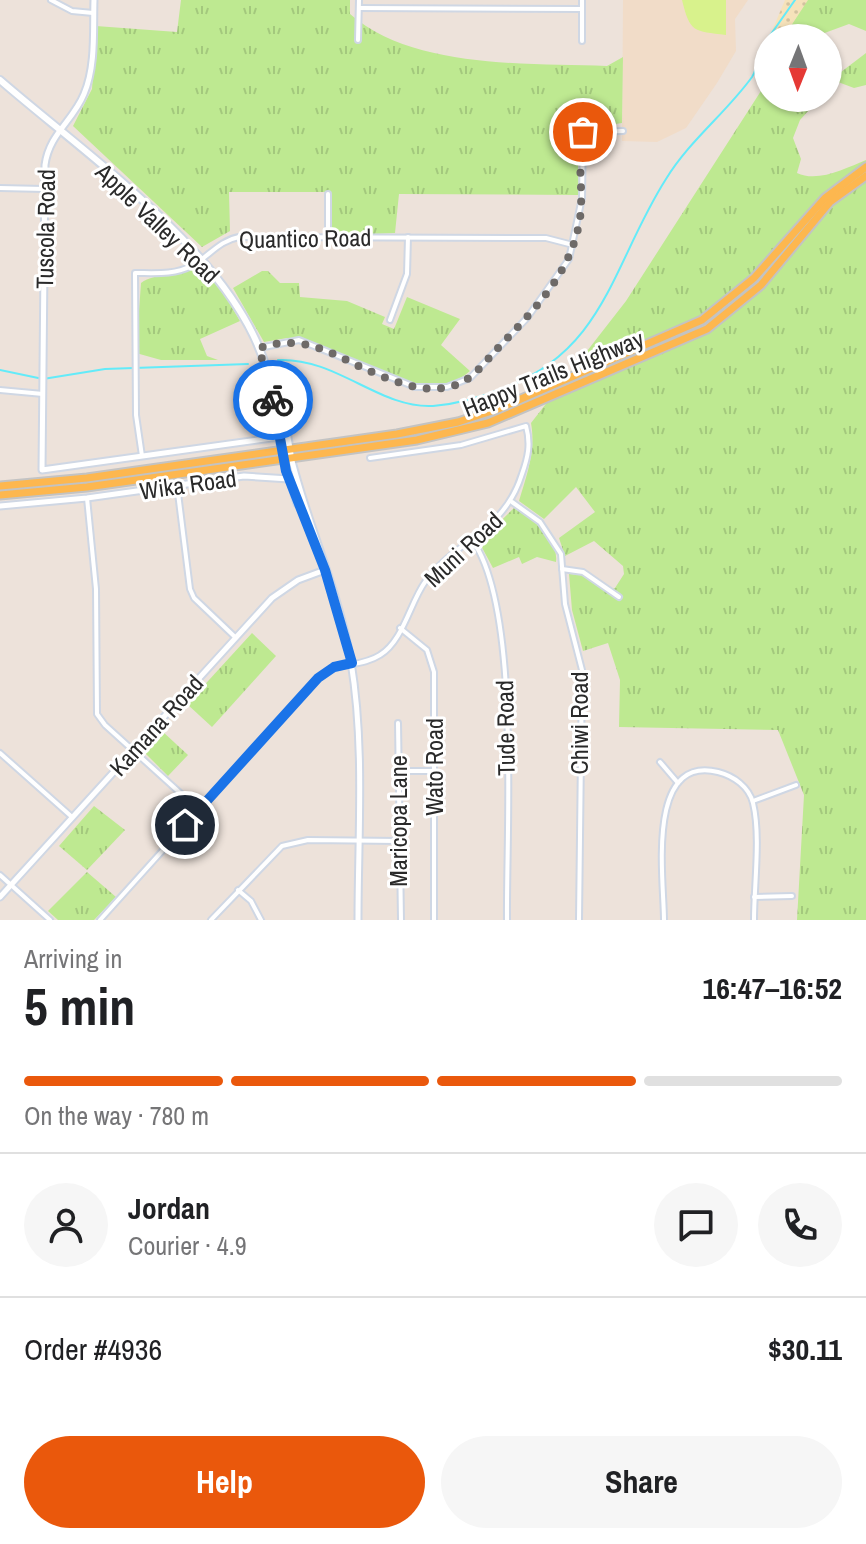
<!DOCTYPE html>
<meta charset="utf-8">
<style>
body{margin:0;font-family:"Archivo Narrow",sans-serif;background:#f6f6f6;color:#202124;height:100vh;display:flex;flex-direction:column;font-size:30px;white-space:nowrap}
*{box-sizing:border-box;margin:0}
p{font-size:26px;color:#757577}
.icon{flex:none;width:44px;height:44px;fill:none;stroke:currentColor;stroke-width:2;stroke-linecap:round;stroke-linejoin:round}
.map{position:relative;height:920px;overflow:hidden}
.details{display:flex;flex-direction:column;background:#fff;flex:1}
.details>*{flex:none}
.needle{width:52px;rotate:181deg}
.controls{position:absolute;left:754px;top:24px;display:grid;gap:16px}
.controls a{display:grid;place-items:center;width:88px;height:88px;border-radius:50%;background:#fff;box-shadow:0 2px 6px #0004;font-size:40px}
.pin{position:absolute;display:grid;place-items:center;width:68px;height:68px;color:#fff;margin:-34px;border:4px solid #fff;border-radius:50%;box-shadow:0 2px 8px #0007}
.courier{position:absolute;display:grid;place-items:center;width:80px;height:80px;margin:-40px;border:6px solid #1a73e8;border-radius:50%;background:#fff;color:#222;box-shadow:0 2px 10px #0007}
.summary em{font-style:normal;font-weight:800}
.summary div{display:flex;flex-direction:column-reverse}
.summary{display:flex;align-items:center;justify-content:space-between;height:136px;padding:0 24px}
h1{font-size:52px;font-weight:800;line-height:60px}
.bar{display:grid;grid-template-columns:repeat(4,1fr);gap:12px 8px;align-content:center;height:96px;padding:0 24px}
.bar i{height:10px;border-radius:6px;background:#e0e0e0}
.bar .current{background:#ea580c}
.bar p{grid-column:span 4}
.line{display:flex;align-items:center;gap:20px;padding:0 24px;border-top:2px solid #e0e0e0}
.line div{flex:1}
.round{display:grid;place-items:center;flex:none;width:84px;height:84px;border-radius:42px;background:#f6f6f6}
.button{display:flex;gap:16px;margin-top:auto;padding:16px 24px}
.button a{flex:1;height:92px;border-radius:48px;background:#ea580c;color:#fff;font-size:32px;font-weight:800;line-height:92px;text-align:center}
.button a+a{background:#f6f6f6;color:#202124}
.map>svg:first-child{display:block}
.education{fill:#f1dcc8}
.grass{fill:url(#grass-tufts)}
.sand{fill:url(#sand-dots)}
.pitch{fill:#d8f28c}
.lines{fill:none;stroke-linecap:round;stroke-linejoin:round}
.stream{stroke:#63ebf9;stroke-width:2}
.minor-casing{stroke:#cfd7e4;stroke-width:8}
.tertiary-casing{stroke:#cfd7e4;stroke-width:9}
.secondary-casing{stroke:#cfd7e4;stroke-width:10}
.primary-casing{stroke:#c3c3c3;stroke-width:11}
.minor{stroke:#fff;stroke-width:4}
.tertiary{stroke:#fff;stroke-width:5}
.secondary{stroke:#fff;stroke-width:6}
.primary{stroke:#fdb74f;stroke-width:7}
.done{stroke:#6e6a68;stroke-width:8;stroke-dasharray:0 14.4}
.route{stroke:#1a73e8;stroke-width:10}
.labels{text-anchor:middle;dominant-baseline:central;stroke-width:6;stroke-linejoin:round;paint-order:stroke}
.street-label{font-size:24px;fill:#2a2a2a;stroke:#fff}
</style>
<div class="map">
<svg width="866" height="920" viewBox="0 0 866 920">
<defs>
<pattern id="grass-tufts" width="24" height="20" patternUnits="userSpaceOnUse" patternTransform="scale(2)"><rect width="24" height="20" fill="#bee991"/><path d="M3 7l-1-3M5 7V3M7 7l1-3M15 17l-1-3M17 17v-4M19 17l1-3" fill="none" stroke="#a3c87d"/></pattern>
<pattern id="sand-dots" width="8" height="8" patternUnits="userSpaceOnUse" patternTransform="scale(2)"><rect width="8" height="8" fill="#f6e2ba"/><path d="M2 2h.1M6 6h.1" fill="none" stroke="#d3c2a0" stroke-width="1.8" stroke-linecap="round"/></pattern>
</defs>
<rect width="100%" height="100%" fill="#ede2da"/>
<!-- education -->
<polygon class="education" points="623,0 748,0 735,19 736,51 717,83 686,128 657,142 622,141"/>
<!-- grass -->
<g class="grass">
<path d="M 181,0 L 350,0 L 350,14 C 413,69 526,63 607,66 L 623,57 L 622,123 L 577,130 L 579,195 L 399,194 L 395,233 L 328,236 L 327,192 L 229,192 L 230,231 L 202,247 L 73,126 L 92,89 L 96,26 L 177,32 Z"/>
<polygon points="807,0 866,0 866,31 849,24 811,38 783,38"/>
<polygon points="866,53 866,85 854,88 838,82 841,72"/>
<path d="M 768,80 L 768,98 L 820,98 L 800,120 L 793,138 L 801,159 L 797,173 C 818,183 846,168 866,160 L 866,920 L 797,920 L 804,795 L 778,730 L 619,727 L 620,680 L 608,643 L 583,651 L 572,610 L 569,574 L 582,575 L 605,591 L 615,588 L 624,574 L 623,566 L 594,541 L 565,556 L 559,538 L 595,512 L 576,487 L 544,519 L 519,501 C 527,474 536,451 531,423 L 626,301 Z"/>
<path d="M 199,267 L 217,282 L 240,321 L 200,339 L 207,356 L 218,360 L 161,360 L 136,353 L 141,283 C 156,272 180,276 199,267 Z"/>
<path d="M 262,271 L 268,271 L 280,283 L 299,283 L 300,297 L 347,301 L 385,317 L 382,324 L 394,329 L 407,297 L 460,319 L 441,345 L 470,371 C 451,388 430,386 406,383 L 311,341 L 287,338 L 264,342 L 233,288 Z"/>
<path d="M 514,508 C 532,517 559,539 556,562 L 537,557 L 522,564 L 519,557 L 493,568 L 479,542 Z"/>
<polygon points="252,633 276,656 212,727 187,704"/>
<polygon points="162,731 188,755 168,776 143,751"/>
<polygon points="94,806 125,830 87,870 59,846"/>
<polygon points="87,872 116,897 94,920 58,920 48,911"/>
</g>
<!-- sand -->
<polygon class="sand" points="785,0 808,0 783,38 769,38"/>
<!-- pitch -->
<path class="pitch" d="M 682,0 L 726,0 L 726,35 C 694,31 690,33 682,0 Z"/>
<g class="lines">
<!-- stream -->
<g class="stream">
<polyline points="769,37 795,0"/>
<path d="M 278,360 C 336,357 380,409 433,406 C 457,404 482,397 504,388 C 606,350 613,262 666,179 C 690,140 726,113 752,77 C 760,65 758,50 768,39"/>
<polyline points="0,370 43,379 105,369 248,364"/>
</g>
<!-- minor casing -->
<g class="minor-casing">
<g id="minor">
<polyline points="51,0 72,11 93,13"/>
<polyline points="359,8 582,9"/>
<polyline points="358,40 359,0"/>
<polyline points="582,41 582,0"/>
<polyline points="0,188 44,189"/>
<polyline points="328,236 328,194"/>
<polyline points="390,320 407,274 408,237"/>
<polyline points="259,348 299,340 415,387 447,387 470,378 527,318 569,259 582,198 583,132 623,131"/>
<polyline points="0,390 43,394"/>
<path d="M 142,456 L 136,415 L 135,273 C 154,273 175,275 191,266 C 209,257 218,241 239,237 L 546,238 L 573,245"/>
<polyline points="177,485 190,589 194,598 235,637"/>
<polyline points="87,498 96,589 97,714 105,725 199,810"/>
<polyline points="512,502 540,522 561,554 565,604 582,670 579,920"/>
<path d="M 473,541 C 521,611 506,830 507,920"/>
<polyline points="562,569 583,572 619,597"/>
<polyline points="400,628 427,650 434,672 434,920"/>
<polyline points="398,723 401,920"/>
<polyline points="0,753 72,817"/>
<polyline points="660,762 678,783"/>
<polyline points="398,771 434,771"/>
<polyline points="753,801 796,785"/>
<polyline points="0,875 50,920"/>
<polyline points="238,890 251,901 261,920"/>
<polyline points="754,897 792,896"/>
<path d="M 100,920 L 318,678 C 336,661 360,668 380,655 C 403,641 410,603 425,582 C 458,538 504,532 522,474 C 528,457 531,444 526,426 L 461,445 L 370,458"/>
<polyline points="211,920 282,846 308,840 399,841"/>
<path d="M 664,920 C 664,880 645,754 718,772 C 734,776 749,787 753,803 C 761,836 754,885 754,920"/>
</g>
</g>
<!-- tertiary casing -->
<g class="tertiary-casing">
<g id="tertiary">
<path d="M 94,0 C 93,30 96,66 84,94 C 73,121 49,134 45,165 L 42,470 L 279,437"/>
<path d="M 291,457 C 308,526 339,591 351,662 C 365,746 358,836 358,920"/>
<polyline points="283,458 297,504 303,507"/>
<polyline points="0,506 87,498 244,476 289,479"/>
<polyline points="0,897 272,598 298,580 325,570"/>
</g>
</g>
<!-- secondary casing -->
<g class="secondary-casing">
<g id="secondary">
<path d="M 0,80 C 85,154 235,257 266,368 C 269,379 276,392 272,403 L 283,458"/>
<polyline points="274,396 281,401 291,457"/>
</g>
</g>
<!-- primary casing -->
<g class="primary-casing">
<g id="primary">
<polyline points="0,486 87,478 397,434 458,422 498,409 702,320 754,278 825,198 866,167"/>
<polyline points="0,495 87,487 417,440 488,423 707,329 761,285 830,202 866,176"/>
</g>
</g>
<!-- minor -->
<use href="#minor" class="minor"/>
<!-- tertiary -->
<use href="#tertiary" class="tertiary"/>
<!-- secondary -->
<use href="#secondary" class="secondary"/>
<!-- primary -->
<use href="#primary" class="primary"/>
</g>
<g class="lines">
<!-- done -->
<path class="done" d="M 273,400 L 259,348 C 309,332 334,357 379,375 C 403,385 431,394 456,385 C 473,379 485,362 497,349 C 532,312 569,276 579,224 C 585,194 576,161 583,132"/>
<!-- route -->
<polyline class="route" points="185,825 318,678 334,667 352,663 325,570 286,471 273,400"/>
</g>
<g class="labels">
<!-- street labels -->
<g class="street-label">
<text transform="translate(158 223) rotate(44)">Apple Valley Road</text>
<text transform="translate(45 229) rotate(-89)">Tuscola Road</text>
<text transform="translate(305 238) rotate(-1)">Quantico Road</text>
<text transform="translate(553 373) rotate(-22)">Happy Trails Highway</text>
<text transform="translate(188 484) rotate(-8)">Wika Road</text>
<text transform="translate(463 549) rotate(-43)">Muni Road</text>
<text transform="translate(579 723) rotate(-90)">Chiwi Road</text>
<text transform="translate(156 725) rotate(-48)">Kamana Road</text>
<text transform="translate(505 728) rotate(-91)">Tude Road</text>
<text transform="translate(434 767) rotate(-90)">Wato Road</text>
<text transform="translate(398 821) rotate(-90)">Maricopa Lane</text>
</g>
</g>
</svg>
<div class="controls">
<a><svg class="needle" viewBox="-14 -14 28 28"><path d="M0-13l5 13h-10z" fill="#e53935"/><path d="M0 13l5-13h-10z" fill="#757577"/></svg></a>
</div>
<div class="pin" style="left:583px;top:132px;background:#ea580c"><svg class="icon" aria-label="bag" viewBox="0 0 24 24"><path d="M5 8h14l-1 12H6zM9 8a3 3 0 0 1 6 0"/></svg></div>
<div class="pin" style="left:185px;top:825px;background:#1f2937"><svg class="icon" aria-label="home" viewBox="0 0 24 24"><path d="M3 11l9-7 9 7M6 9v11h12V9"/></svg></div>
<div class="courier" style="left:273px;top:400px"><svg class="icon" aria-label="bike" viewBox="0 0 24 24"><circle cx="6" cy="16" r="4"/><circle cx="18" cy="16" r="4"/><path d="M6 16l4-8h5l3 8M10 8l3 8H6M13 5h3"/></svg></div>
</div>
<section class="details">
<div class="summary"><div><h1>5 min</h1><p>Arriving in</p></div><em>16:47–16:52</em></div>
<div class="bar"><i class="current"></i><i class="current"></i><i class="current"></i><i></i><p>On the way · 780 m</p></div>
<div class="line" style="height:144px"><a class="round"><svg class="icon" aria-label="person" viewBox="0 0 24 24"><circle cx="12" cy="8" r="4"/><path d="M4 21q1-7 8-7t8 7"/></svg></a><div><b>Jordan</b><p>Courier · 4.9</p></div><a class="round"><svg class="icon" aria-label="chat" viewBox="0 0 24 24"><path d="M4 5h16v11H9l-5 4z"/></svg></a><a class="round"><svg class="icon" aria-label="phone" viewBox="0 0 24 24"><path d="M5 4h4l2 5-3 2q2 4 5 5l2-3 5 2v4C11 20 4 13 5 4z"/></svg></a></div>
<div class="line" style="height:104px"><div>Order #4936</div><b>$30.11</b></div>
<div class="button"><a>Help</a><a>Share</a></div>
</section>
